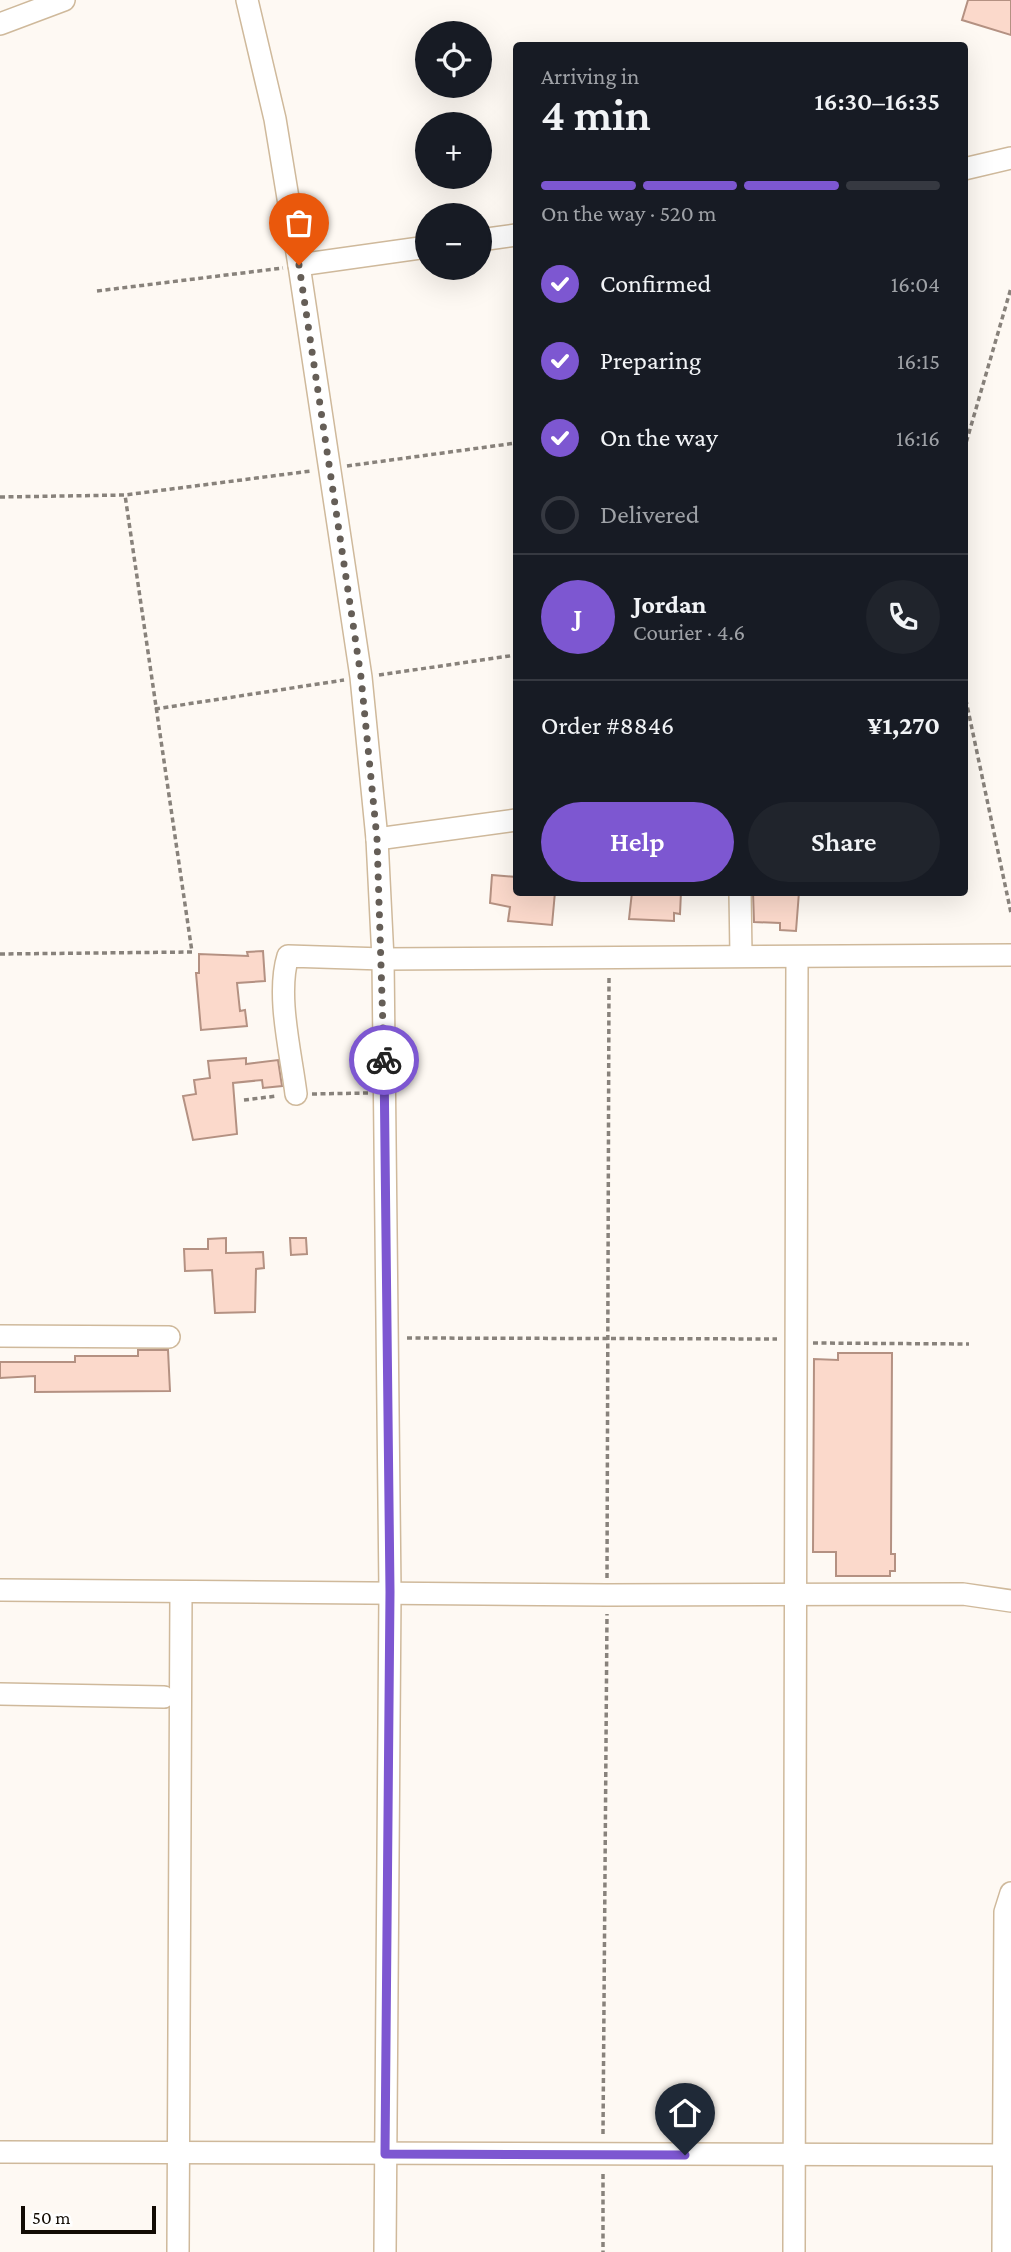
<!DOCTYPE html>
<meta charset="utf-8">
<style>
body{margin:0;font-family:"Crimson Pro",serif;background:#20242c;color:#f1f3f6;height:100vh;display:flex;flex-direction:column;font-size:26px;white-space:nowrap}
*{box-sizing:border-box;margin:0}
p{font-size:23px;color:#9ea1a6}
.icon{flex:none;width:38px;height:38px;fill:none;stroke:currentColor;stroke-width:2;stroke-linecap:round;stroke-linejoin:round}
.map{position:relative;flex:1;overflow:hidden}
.side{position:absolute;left:513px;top:42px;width:455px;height:854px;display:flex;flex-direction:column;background:#171b24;border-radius:7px;box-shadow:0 7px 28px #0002}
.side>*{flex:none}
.controls{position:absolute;left:415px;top:21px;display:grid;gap:14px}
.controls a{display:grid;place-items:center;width:77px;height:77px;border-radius:50%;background:#171b24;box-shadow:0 7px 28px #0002;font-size:35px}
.scale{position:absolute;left:21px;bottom:18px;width:135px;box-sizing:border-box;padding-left:7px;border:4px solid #120b03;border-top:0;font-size:19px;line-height:24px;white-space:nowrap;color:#120b03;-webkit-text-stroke:5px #fff;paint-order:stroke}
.pin{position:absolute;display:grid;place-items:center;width:60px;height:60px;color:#fff;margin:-72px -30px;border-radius:50% 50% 50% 0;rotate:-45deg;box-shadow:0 0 7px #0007}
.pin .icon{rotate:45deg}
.courier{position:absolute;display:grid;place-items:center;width:70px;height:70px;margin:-35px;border:5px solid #7d57d1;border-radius:50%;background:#fff;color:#222;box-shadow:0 2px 9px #0007}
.head em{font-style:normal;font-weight:600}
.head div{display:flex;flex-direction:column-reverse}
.head{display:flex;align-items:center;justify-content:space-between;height:119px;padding:0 28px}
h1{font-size:46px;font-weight:600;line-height:52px}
.bar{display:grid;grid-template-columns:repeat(4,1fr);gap:10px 7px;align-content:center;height:84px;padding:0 28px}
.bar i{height:9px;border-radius:5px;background:#363941}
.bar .active{background:#7d57d1}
.bar p{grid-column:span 4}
.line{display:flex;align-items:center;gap:18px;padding:0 28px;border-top:2px solid #363941}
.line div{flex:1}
.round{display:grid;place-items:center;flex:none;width:74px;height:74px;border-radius:37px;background:#20242c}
ol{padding:0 28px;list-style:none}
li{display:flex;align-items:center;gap:21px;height:77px}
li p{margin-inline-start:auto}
li .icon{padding:7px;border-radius:50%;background:#7d57d1;color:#fff;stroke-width:4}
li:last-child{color:#9ea1a6}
li i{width:38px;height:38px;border:4px solid #363941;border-radius:50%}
.action{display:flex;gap:14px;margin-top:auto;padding:14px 28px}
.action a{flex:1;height:80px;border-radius:42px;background:#7d57d1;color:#fff;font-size:28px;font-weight:600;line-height:80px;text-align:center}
.action a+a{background:#20242c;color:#f1f3f6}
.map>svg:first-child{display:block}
.building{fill:#fbd9cb;stroke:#b49182;stroke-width:2}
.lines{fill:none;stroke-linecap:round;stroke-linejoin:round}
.minor-casing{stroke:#cfb99b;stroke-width:24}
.path{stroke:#88827b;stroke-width:3.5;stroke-dasharray:5 3.5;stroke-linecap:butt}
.minor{stroke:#fff;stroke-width:21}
.done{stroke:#655e57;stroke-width:7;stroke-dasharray:0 12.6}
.route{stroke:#7d57d1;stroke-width:9}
</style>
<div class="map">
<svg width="1011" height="2252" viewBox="0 0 1011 2252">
<rect width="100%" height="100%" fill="#fef9f3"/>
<!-- building -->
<g class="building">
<polygon points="968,0 1011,0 1011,35 962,20"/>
<polygon points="492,875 516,877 516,892 555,892 552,925 508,921 510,907 490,903"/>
<polygon points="632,892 681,892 680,914 674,913 674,921 629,919"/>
<polygon points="753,892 799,892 796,931 780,930 780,923 754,922"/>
<polygon points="263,951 265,981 237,983 240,1011 245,1010 247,1026 201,1030 196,973 199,973 199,954 248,956 247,952"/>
<polygon points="246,1058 246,1064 278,1060 282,1086 263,1088 262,1080 233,1083 237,1134 193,1140 183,1096 196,1094 194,1080 210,1078 208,1061"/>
<polygon points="226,1238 226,1253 263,1252 264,1268 256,1269 255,1312 215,1313 212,1270 185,1271 184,1249 208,1249 208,1239"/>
<polygon points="290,1238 306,1238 307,1254 291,1255"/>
<polygon points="138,1350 168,1350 170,1391 35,1392 35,1376 0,1378 0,1362 75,1362 75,1356 138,1356"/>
<polygon points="838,1353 892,1353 891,1554 895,1554 895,1571 890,1571 890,1576 836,1576 836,1552 813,1552 814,1359 838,1360"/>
</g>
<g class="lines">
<!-- minor casing -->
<g class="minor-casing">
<g id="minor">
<polyline points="247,0 275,119 299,265 361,677 377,839 383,959 390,1592 385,2252"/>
<polyline points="0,24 64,0"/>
<polyline points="964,169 1011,158"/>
<polyline points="480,240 516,235"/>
<polyline points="299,265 427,247"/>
<polyline points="377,839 516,820"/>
<polyline points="740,892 741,955"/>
<path d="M 296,1094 C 291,1053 276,995 288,956 L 383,959 L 1011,955"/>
<polyline points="0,1336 169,1337"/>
<polyline points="0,1590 607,1595 963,1594 1011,1601"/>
<polyline points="0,1694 164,1697"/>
<polyline points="0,2152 1011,2155"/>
<polyline points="178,2252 181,1592"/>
<polyline points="794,2252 797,958"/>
<polyline points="1003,2252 1005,1912 1011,1893"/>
</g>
</g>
<!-- path -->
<g class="path">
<polyline points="97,291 283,268"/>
<polyline points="964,450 1011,288"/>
<polyline points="347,466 516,443"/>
<polyline points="0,497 125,495 311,471"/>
<polyline points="379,675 516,655"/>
<polyline points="964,691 1011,913"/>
<polyline points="155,709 344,680"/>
<polyline points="0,954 192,952 125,495"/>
<polyline points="312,1094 368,1093"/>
<polyline points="244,1100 277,1096"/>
<polyline points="407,1338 777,1339"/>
<polyline points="813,1343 969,1344"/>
<polyline points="607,1578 609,977"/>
<polyline points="603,2134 607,1614"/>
<polyline points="603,2174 603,2252"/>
</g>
<!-- minor -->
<use href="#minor" class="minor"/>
</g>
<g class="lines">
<!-- done -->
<polyline class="done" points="299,265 361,677 377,839 384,1060"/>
<!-- route -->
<polyline class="route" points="384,1060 390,1592 385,2154 685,2155"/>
</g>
</svg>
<div class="controls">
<a><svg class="icon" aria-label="locate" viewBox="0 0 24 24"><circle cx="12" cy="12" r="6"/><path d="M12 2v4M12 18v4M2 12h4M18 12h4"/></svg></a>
<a>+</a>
<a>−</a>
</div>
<div class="scale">50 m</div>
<div class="pin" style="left:299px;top:265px;background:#ea580c"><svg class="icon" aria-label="bag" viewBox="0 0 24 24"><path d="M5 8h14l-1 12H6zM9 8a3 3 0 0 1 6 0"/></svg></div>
<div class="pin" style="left:685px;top:2155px;background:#1f2937"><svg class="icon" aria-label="home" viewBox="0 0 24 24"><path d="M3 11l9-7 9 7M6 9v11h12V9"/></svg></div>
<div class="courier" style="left:384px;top:1060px"><svg class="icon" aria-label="bike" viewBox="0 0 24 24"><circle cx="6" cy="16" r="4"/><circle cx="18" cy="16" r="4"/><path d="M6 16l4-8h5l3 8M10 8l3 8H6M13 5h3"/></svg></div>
<section class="side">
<div class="head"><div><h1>4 min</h1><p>Arriving in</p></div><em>16:30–16:35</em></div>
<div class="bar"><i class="active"></i><i class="active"></i><i class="active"></i><i></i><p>On the way · 520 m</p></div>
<ol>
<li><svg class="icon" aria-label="check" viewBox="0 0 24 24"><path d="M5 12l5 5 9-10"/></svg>Confirmed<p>16:04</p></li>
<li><svg class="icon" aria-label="check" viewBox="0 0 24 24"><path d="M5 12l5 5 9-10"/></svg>Preparing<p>16:15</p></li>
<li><svg class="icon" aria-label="check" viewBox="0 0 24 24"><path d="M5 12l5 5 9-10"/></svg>On the way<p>16:16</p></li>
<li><i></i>Delivered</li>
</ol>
<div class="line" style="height:126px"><b class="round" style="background:#7d57d1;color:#fff">J</b><div><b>Jordan</b><p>Courier · 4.6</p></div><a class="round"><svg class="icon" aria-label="phone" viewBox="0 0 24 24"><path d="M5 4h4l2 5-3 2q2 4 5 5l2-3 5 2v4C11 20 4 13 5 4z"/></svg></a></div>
<div class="line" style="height:91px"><div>Order #8846</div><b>¥1,270</b></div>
<div class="action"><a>Help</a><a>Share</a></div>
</section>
</div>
